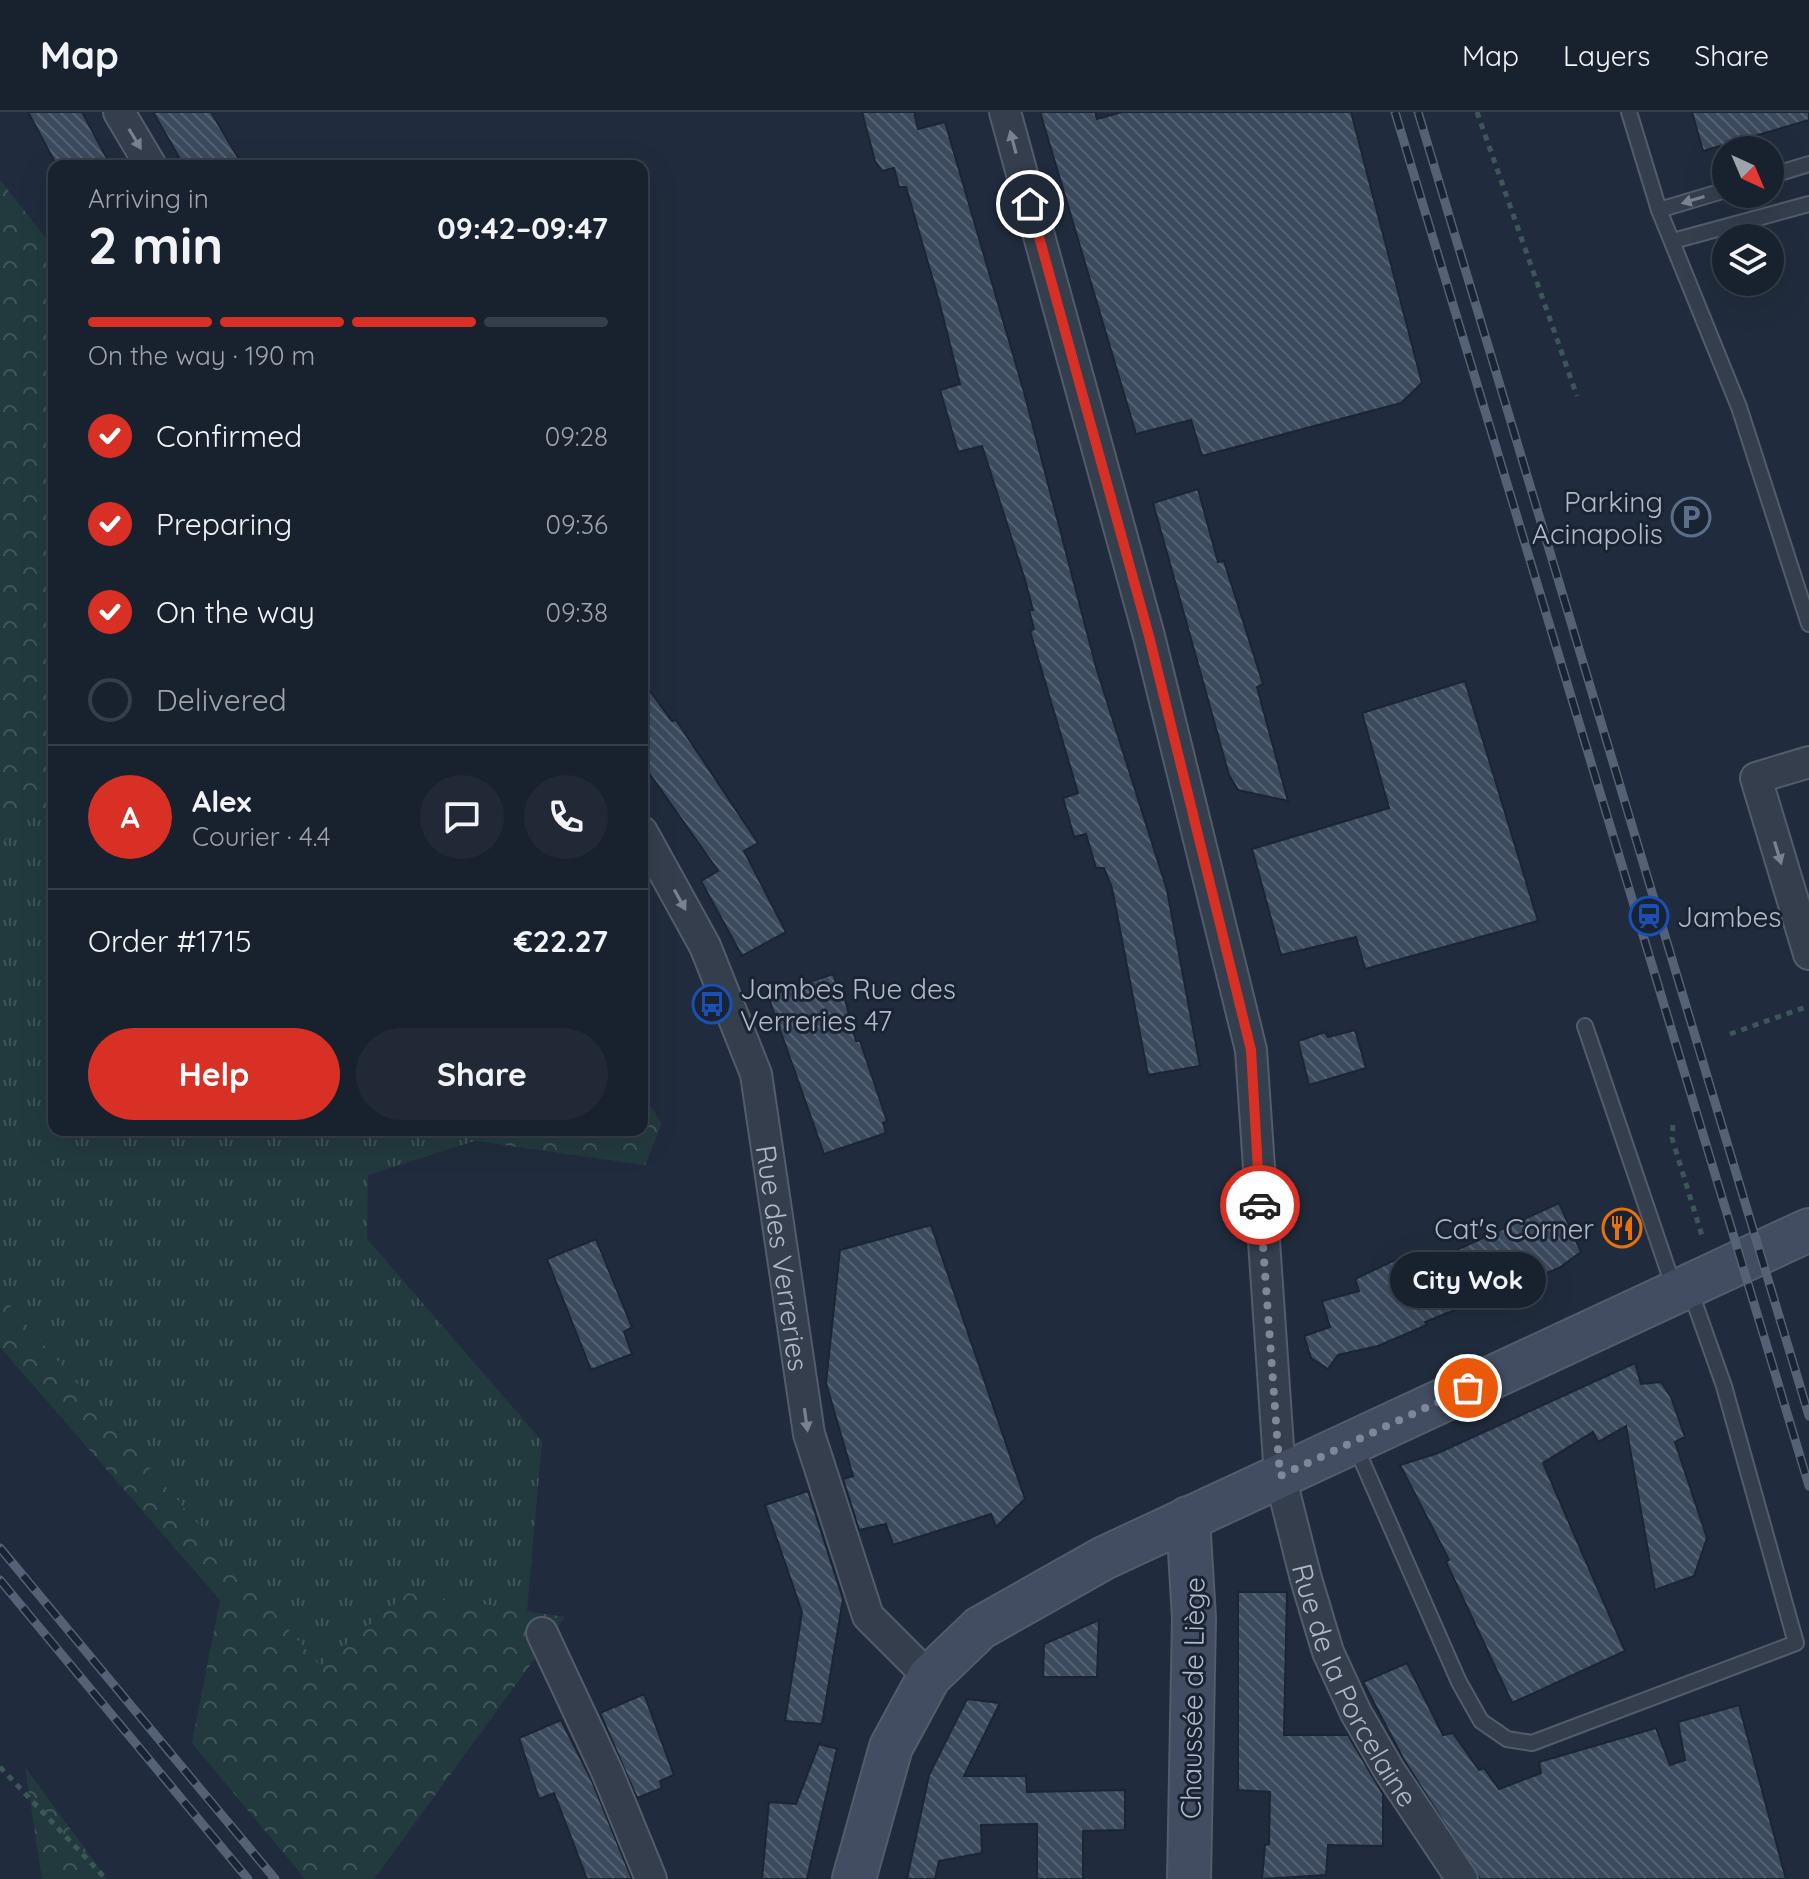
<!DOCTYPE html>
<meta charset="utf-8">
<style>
body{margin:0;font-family:Quicksand,sans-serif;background:#212936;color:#f1f3f6;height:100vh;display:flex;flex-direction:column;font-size:30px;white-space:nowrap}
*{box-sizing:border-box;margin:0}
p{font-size:26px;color:#9fa3aa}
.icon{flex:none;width:44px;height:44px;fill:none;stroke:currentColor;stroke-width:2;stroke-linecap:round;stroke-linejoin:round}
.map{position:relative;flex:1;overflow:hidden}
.drawer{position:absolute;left:48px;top:48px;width:600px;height:976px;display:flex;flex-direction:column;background:#18212e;border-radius:16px;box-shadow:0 8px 32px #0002,0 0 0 2px #363e4a}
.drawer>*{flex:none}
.needle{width:52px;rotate:136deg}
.buttons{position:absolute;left:1712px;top:24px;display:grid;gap:16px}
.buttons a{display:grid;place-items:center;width:72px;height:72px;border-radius:50%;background:#18212e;box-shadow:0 8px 32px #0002,0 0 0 2px #363e4a;font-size:40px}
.pin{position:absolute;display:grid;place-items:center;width:68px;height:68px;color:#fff;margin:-34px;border:4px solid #fff;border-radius:50%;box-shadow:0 2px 8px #0007}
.courier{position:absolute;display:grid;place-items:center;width:80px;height:80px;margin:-40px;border:6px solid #d93025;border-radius:50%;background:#fff;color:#222;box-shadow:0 2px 10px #0007}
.bubble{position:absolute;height:56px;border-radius:28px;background:#18212e;box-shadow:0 8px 32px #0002,0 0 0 2px #363e4a;font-size:26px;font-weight:700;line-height:56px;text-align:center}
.head em{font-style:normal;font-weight:700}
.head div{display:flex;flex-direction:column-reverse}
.head{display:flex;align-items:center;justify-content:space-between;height:136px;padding:0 40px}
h1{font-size:52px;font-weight:700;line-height:60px}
.bar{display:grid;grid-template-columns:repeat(4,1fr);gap:12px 8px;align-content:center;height:96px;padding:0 40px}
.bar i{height:10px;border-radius:6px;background:#363e4a}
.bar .on{background:#d93025}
.bar p{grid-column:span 4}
.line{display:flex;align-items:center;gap:20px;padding:0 40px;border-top:2px solid #363e4a}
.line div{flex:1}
.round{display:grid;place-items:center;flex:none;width:84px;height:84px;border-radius:42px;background:#212936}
ol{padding:0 40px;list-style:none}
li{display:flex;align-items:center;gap:24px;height:88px}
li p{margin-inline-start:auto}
li .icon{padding:8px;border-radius:50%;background:#d93025;color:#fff;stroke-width:4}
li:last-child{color:#9fa3aa}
li i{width:44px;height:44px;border:4px solid #363e4a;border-radius:50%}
.primary-button{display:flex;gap:16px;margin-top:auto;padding:16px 40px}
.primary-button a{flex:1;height:92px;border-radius:48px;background:#d93025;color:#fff;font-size:32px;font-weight:700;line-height:92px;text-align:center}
.primary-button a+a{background:#212936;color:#f1f3f6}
header{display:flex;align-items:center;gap:48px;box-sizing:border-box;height:112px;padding:0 40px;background:#18212e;border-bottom:2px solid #363e4a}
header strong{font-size:38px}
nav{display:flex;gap:44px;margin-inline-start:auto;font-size:28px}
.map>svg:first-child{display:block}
.grass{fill:url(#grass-tufts)}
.forest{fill:url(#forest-crowns)}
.building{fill:url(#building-back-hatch);stroke:#1b2534;stroke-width:2}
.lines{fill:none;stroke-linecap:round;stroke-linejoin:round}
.lane-casing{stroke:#525c6b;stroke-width:18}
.street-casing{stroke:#525c6b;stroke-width:34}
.secondary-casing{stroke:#525c6b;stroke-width:46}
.path{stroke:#3d5658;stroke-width:5;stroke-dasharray:6 6;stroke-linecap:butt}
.lane{stroke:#343e4d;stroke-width:14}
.street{stroke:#343e4d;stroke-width:30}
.secondary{stroke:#424d61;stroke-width:42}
.rail-casing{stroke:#556275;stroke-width:9}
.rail{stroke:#192332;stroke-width:6;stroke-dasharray:18;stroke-linecap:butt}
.oneway{fill:#788291}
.done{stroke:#7d8898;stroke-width:8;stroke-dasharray:0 14.4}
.route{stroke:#d93025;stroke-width:10}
.labels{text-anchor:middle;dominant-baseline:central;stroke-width:6;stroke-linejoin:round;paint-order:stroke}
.poi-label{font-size:28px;fill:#afb9c9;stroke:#192332;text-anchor:end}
.street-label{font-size:28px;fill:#afb9c9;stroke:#192332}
</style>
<header>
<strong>Map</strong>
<nav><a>Map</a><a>Layers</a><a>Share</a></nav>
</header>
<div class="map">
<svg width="1809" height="1767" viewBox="0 0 1809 1767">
<defs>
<pattern id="grass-tufts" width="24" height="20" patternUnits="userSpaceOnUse" patternTransform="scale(2)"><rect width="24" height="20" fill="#223a3e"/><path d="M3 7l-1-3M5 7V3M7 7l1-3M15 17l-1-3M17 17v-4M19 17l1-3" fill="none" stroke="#405459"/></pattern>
<pattern id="forest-crowns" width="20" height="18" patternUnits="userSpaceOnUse" patternTransform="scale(2)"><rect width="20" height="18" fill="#223a3e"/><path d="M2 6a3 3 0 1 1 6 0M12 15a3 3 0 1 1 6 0" fill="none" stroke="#405459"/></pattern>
<pattern id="building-back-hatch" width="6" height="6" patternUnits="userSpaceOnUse" patternTransform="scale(2)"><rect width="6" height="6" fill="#3b4a5d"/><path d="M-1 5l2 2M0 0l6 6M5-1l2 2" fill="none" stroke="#556273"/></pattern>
</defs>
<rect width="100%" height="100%" fill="#202c3d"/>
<!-- grass -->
<polygon class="grass" points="54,698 54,1018 469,1018 475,1029 368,1063 367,1127 542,1329 527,1499 408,1481 320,1554 0,1182 0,733 28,706"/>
<!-- forest -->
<g class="forest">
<polygon points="0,68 54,136 54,698 28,706 0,733"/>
<polygon points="642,982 662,1011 645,1053 475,1029 469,1018 642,1018"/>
<polygon points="0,1182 320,1554 408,1481 565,1505 374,1767 305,1767 192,1631 220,1488 0,1235"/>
<polygon points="25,1655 107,1767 42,1767"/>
</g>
<!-- building -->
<g class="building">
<polygon points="28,0 82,0 111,54 57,54"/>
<polygon points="153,0 211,0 243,54 184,54"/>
<polygon points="862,0 914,0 918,17 945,10 1024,280 1096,555 1167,778 1200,954 1148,963 1112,776 1104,756 1096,756 1086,722 1074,725 1063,686 1078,681 1030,519 1034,517 1029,498 1033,498 1025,468 982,334 958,340 940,278 960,272 939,189 906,75 899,75 894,56 882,59 875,49"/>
<polygon points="1040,0 1095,0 1097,7 1122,0 1351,0 1422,271 1401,291 1202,344 1191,308 1136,322"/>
<polygon points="1692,0 1809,0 1809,8 1703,39"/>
<polygon points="1198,377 1218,450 1224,449 1263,572 1257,575 1288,689 1238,678 1229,663 1153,391"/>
<polygon points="642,568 672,609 676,608 758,731 744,739 786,820 742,844 701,769 718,759 642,651"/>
<polygon points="1465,569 1538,809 1365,857 1356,825 1281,843 1252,737 1389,696 1362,601"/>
<polygon points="833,862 837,873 841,872 856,929 860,929 887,1009 883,1011 886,1021 824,1042 768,884"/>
<polygon points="1355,918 1366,956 1309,973 1298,929 1325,920 1328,925"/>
<polygon points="1559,1091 1581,1140 1559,1156 1425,1210 1427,1213 1378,1234 1338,1243 1328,1257 1311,1246 1304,1224 1330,1215 1322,1189 1359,1179 1355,1167 1397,1147 1404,1162"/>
<polygon points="931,1113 1025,1387 996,1415 991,1402 893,1433 886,1412 859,1418 843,1367 853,1364 826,1271 840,1138"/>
<polygon points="596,1127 632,1215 624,1220 632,1242 591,1258 547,1147"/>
<polygon points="1635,1251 1641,1272 1661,1270 1671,1285 1685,1325 1675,1330 1707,1426 1694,1464 1655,1478 1626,1314 1598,1330 1593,1320 1543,1351 1625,1539 1512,1591 1446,1450 1449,1448 1400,1353 1438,1341"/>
<polygon points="808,1379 843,1487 822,1612 785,1609 802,1500 765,1393"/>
<polygon points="1238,1480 1287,1480 1284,1623 1348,1623 1383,1682 1383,1734 1328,1733 1326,1763 1262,1767 1265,1733 1269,1732 1270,1680 1238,1678"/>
<polygon points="1099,1508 1097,1565 1043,1565 1044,1532"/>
<polygon points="1407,1551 1443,1623 1453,1621 1479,1658 1484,1656 1499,1677 1541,1661 1539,1650 1656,1616 1670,1653 1685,1648 1678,1610 1739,1593 1786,1767 1480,1767 1404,1648 1363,1570"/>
<polygon points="644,1582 674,1663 660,1669 662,1676 637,1686 600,1601"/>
<polygon points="967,1587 1000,1591 964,1664 1026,1664 1027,1680 1125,1678 1125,1718 1083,1719 1083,1767 1037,1767 1037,1712 981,1713 982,1741 939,1749 935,1767 907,1767 929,1663"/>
<polygon points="561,1608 592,1669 632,1767 587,1767 554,1681 539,1687 519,1626"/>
<polygon points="819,1632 837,1637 807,1767 762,1767 769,1690 796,1692"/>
</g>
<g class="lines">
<!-- lane casing -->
<g class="lane-casing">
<g id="lane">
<polyline points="1629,0 1659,98 1739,295 1809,512"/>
<polyline points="1770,64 1809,52"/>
<polyline points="1659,98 1726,78"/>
<polyline points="1673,129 1809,92"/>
<polyline points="1585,914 1674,1176"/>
<polyline points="1355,1333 1459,1570 1481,1609 1507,1627 1532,1631 1796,1531 1724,1274 1690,1178"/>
</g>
</g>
<!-- street casing -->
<g class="street-casing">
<g id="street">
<polyline points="119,0 151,54"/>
<path id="s1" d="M 1005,0 L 1149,524 L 1251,938 L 1280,1364 L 1306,1467 L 1328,1540 L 1356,1601 L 1389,1658 L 1462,1767"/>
<polyline points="1809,650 1756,666 1809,842"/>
<path id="s2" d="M 642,720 L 705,834 L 756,962 L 809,1322 L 868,1504 L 929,1565"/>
<polyline points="542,1521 608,1662 651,1767"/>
</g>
</g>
<!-- secondary casing -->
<g class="secondary-casing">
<g id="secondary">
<polyline points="1188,1406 1194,1506 1189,1767"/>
<polyline points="854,1767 891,1635 929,1565 980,1516 1104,1446 1809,1118"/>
</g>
</g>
<!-- path -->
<g class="path">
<polyline points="1477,0 1577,284"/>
<polyline points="1730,922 1809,894"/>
<polyline points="1673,1013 1672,1026 1702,1124"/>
<polyline points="0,1655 106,1767"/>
</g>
<!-- lane -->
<use href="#lane" class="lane"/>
<!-- street -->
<use href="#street" class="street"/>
<!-- secondary -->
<use href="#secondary" class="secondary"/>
<!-- rail casing -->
<g class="rail-casing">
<g id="rail">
<polyline points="1395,0 1809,1374"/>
<polyline points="1418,0 1809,1304"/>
<polyline points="0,1436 275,1767"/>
<polyline points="0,1468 248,1767"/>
</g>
</g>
<!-- rail -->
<use href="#rail" class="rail"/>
</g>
<!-- one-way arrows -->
<defs><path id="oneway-solid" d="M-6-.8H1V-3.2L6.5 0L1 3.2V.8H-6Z" transform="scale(2)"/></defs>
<g class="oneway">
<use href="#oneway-solid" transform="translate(135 27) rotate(59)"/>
<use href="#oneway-solid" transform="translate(1013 30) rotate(-105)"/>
<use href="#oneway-solid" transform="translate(1693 88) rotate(163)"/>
<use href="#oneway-solid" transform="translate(1778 741) rotate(73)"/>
<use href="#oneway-solid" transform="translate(680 788) rotate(61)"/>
<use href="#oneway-solid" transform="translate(806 1308) rotate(82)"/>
</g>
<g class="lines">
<!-- done -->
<polyline class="done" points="1260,1093 1280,1364 1468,1276"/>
<!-- route -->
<polyline class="route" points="1030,92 1149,524 1251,938 1260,1093"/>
</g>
<!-- icons -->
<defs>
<g id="parking-ring" transform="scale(2)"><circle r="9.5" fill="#192332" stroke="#5c6f8a" stroke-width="1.5"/><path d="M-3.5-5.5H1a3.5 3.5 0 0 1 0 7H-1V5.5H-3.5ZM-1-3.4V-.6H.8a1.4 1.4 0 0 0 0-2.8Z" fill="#5c6f8a"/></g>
<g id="station-ring" transform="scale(2)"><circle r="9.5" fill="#192332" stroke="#1a4fb4" stroke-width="1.5"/><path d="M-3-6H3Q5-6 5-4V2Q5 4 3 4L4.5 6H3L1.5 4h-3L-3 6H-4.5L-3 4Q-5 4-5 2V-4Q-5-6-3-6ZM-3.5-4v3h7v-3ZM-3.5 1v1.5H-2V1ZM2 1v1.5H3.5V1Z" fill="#1a4fb4"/></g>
<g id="bus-ring" transform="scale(2)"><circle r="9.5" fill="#192332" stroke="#1a4fb4" stroke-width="1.5"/><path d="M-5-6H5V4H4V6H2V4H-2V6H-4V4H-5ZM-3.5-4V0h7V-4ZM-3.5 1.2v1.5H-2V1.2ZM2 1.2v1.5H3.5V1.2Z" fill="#1a4fb4"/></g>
<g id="restaurant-ring" transform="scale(2)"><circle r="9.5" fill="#192332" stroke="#e8710a" stroke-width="1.5"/><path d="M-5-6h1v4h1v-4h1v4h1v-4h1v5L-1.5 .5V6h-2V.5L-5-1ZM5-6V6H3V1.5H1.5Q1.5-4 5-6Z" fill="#e8710a"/></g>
</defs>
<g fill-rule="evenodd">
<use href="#parking-ring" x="1691" y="405"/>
<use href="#station-ring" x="1649" y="804"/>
<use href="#bus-ring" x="712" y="892"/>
<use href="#restaurant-ring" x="1622" y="1116"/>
</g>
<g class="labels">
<!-- poi labels -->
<g class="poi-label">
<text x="1663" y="389">Parking<tspan x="1663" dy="32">Acinapolis</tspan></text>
<text x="1677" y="804" text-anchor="start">Jambes</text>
<text x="740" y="876" text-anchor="start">Jambes Rue des<tspan x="740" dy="32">Verreries 47</tspan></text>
<text x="1594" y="1116">Cat's Corner</text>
</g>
<!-- street labels -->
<g class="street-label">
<text stroke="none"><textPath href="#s2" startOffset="454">Rue des Verreries</textPath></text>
<text stroke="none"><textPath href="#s1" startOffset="1620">Rue de la Porcelaine</textPath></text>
<text transform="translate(1192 1586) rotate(-89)">Chaussée de Liège</text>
</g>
</g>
</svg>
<div class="buttons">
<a><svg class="needle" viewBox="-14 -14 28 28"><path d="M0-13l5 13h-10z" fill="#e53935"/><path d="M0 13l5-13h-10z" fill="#9fa3aa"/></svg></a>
<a><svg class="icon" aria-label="layers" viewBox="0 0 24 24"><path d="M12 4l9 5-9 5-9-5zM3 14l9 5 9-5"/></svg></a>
</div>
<div class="pin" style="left:1468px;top:1276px;background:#ea580c"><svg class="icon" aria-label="bag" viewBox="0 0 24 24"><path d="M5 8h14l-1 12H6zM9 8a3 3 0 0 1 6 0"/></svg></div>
<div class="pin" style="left:1030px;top:92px;background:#1f2937"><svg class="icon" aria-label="home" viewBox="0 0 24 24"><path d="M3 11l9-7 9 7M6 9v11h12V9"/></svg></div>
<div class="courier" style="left:1260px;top:1093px"><svg class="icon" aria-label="car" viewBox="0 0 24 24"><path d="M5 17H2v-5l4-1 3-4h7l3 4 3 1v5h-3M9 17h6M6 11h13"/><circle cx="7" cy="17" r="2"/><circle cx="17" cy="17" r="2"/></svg></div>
<div class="bubble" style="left:1390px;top:1140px;width:156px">City Wok</div>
<section class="drawer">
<div class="head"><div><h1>2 min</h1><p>Arriving in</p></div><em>09:42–09:47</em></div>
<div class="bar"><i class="on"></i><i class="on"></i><i class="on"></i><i></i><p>On the way · 190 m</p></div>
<ol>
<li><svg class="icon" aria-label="check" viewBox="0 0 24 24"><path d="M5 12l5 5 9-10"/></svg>Confirmed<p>09:28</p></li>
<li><svg class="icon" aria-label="check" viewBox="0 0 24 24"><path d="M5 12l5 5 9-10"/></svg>Preparing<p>09:36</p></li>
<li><svg class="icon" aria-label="check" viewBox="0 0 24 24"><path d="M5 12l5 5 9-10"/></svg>On the way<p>09:38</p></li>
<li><i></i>Delivered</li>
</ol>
<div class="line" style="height:144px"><b class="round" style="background:#d93025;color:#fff">A</b><div><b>Alex</b><p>Courier · 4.4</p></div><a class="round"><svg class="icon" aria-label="chat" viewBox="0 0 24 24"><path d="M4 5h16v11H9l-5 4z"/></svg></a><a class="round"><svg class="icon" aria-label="phone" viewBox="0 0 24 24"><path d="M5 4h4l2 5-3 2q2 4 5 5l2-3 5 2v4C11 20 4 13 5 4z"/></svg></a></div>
<div class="line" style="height:104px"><div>Order #1715</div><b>€22.27</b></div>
<div class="primary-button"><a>Help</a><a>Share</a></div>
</section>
</div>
